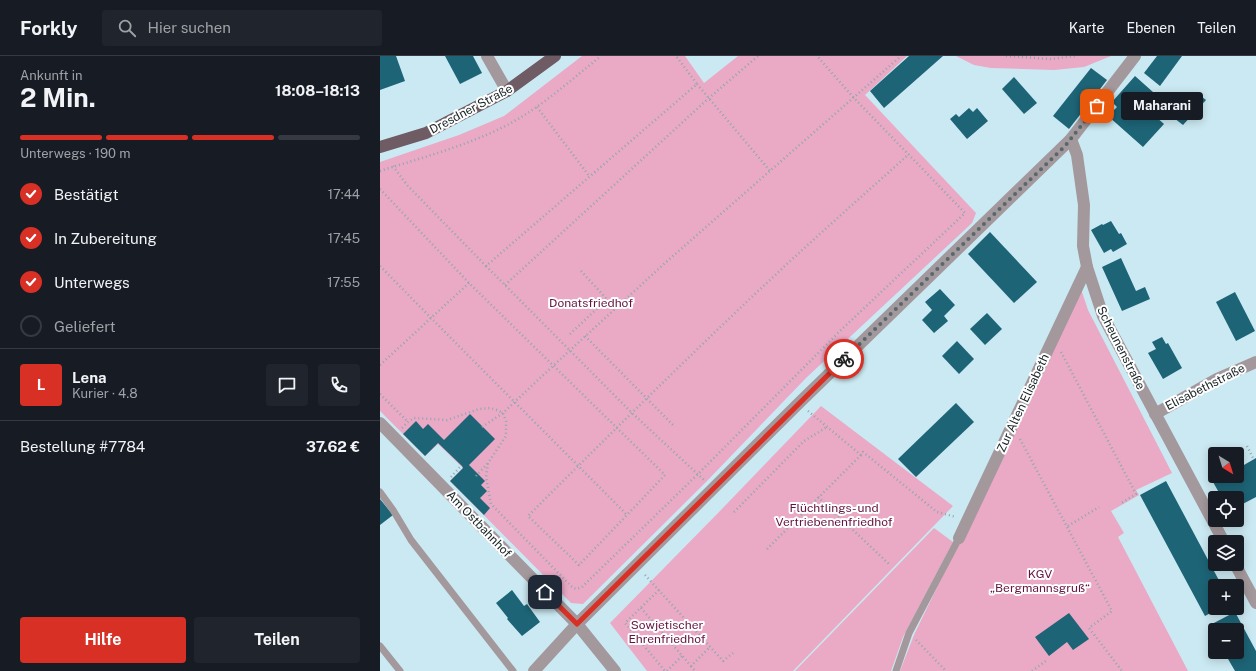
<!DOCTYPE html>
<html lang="de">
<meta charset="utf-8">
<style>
body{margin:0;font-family:"Public Sans",sans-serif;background:#20242c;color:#f1f3f6;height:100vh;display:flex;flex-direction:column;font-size:15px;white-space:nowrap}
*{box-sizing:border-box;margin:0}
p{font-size:13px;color:#9ea1a6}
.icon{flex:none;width:22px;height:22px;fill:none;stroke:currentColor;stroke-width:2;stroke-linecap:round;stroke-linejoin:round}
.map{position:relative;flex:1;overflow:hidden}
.drawer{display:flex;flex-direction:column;background:#171b24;width:380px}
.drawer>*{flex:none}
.needle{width:26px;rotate:142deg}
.buttons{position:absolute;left:828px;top:391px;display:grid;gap:8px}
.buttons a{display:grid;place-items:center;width:36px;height:36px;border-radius:4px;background:#171b24;box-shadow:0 2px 10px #0003;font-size:20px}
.pin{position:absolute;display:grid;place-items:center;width:34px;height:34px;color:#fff;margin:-17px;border-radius:8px;box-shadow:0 2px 6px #0006}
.courier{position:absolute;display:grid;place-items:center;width:40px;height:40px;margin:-20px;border:3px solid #d93025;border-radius:50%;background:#fff;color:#222;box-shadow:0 1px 5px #0007}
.bubble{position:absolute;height:28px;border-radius:4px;background:#171b24;box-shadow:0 2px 10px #0003;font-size:13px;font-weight:700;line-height:28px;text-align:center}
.headline em{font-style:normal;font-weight:700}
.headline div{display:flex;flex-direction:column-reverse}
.headline{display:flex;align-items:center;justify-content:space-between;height:68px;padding:0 20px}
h1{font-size:26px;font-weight:700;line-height:30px}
.bar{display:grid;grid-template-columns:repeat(4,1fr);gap:6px 4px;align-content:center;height:48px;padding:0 20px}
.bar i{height:5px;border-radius:3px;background:#363941}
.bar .selected{background:#d93025}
.bar p{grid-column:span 4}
.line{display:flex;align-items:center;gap:10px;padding:0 20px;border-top:1px solid #363941}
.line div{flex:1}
.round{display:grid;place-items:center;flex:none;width:42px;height:42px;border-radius:4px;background:#20242c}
ol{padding:0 20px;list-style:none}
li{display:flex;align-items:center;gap:12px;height:44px}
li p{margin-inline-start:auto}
li .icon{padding:4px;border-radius:50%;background:#d93025;color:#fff;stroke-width:4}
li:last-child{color:#9ea1a6}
li i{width:22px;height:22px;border:2px solid #363941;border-radius:50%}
.action{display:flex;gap:8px;margin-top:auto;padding:8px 20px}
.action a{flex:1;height:46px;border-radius:4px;background:#d93025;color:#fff;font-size:16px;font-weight:700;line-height:46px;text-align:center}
.action a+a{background:#20242c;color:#f1f3f6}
header{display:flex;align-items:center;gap:24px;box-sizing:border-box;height:56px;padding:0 20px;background:#171b24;border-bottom:1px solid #363941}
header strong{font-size:19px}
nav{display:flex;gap:22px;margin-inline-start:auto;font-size:14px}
.search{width:280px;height:36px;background:#20242c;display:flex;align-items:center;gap:10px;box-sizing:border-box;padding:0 14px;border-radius:4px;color:#9ea1a6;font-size:15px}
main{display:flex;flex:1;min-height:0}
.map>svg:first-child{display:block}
.green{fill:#eaa9c5}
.building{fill:#1d6476}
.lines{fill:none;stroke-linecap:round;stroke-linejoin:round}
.path{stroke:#8fa7ae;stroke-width:2.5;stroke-dasharray:1 3;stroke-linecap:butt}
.lane{stroke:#a3989c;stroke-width:7}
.street{stroke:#a3989c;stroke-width:12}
.primary{stroke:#6e5b63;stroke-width:12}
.done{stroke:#56686d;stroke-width:4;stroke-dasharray:0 7.2}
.route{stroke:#d93025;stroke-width:5}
.labels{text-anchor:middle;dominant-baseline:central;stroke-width:4;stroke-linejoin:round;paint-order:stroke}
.street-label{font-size:12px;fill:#172225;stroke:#fff}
.park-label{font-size:12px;fill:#651441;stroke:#fff}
</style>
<header>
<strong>Forkly</strong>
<div class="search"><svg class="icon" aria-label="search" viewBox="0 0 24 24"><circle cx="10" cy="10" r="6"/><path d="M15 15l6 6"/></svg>Hier suchen</div>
<nav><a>Karte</a><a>Ebenen</a><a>Teilen</a></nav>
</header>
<main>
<section class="drawer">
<div class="headline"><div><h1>2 Min.</h1><p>Ankunft in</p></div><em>18:08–18:13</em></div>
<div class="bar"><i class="selected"></i><i class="selected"></i><i class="selected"></i><i></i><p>Unterwegs · 190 m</p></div>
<ol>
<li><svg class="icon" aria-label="check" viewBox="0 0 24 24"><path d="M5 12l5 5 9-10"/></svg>Bestätigt<p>17:44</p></li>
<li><svg class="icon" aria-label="check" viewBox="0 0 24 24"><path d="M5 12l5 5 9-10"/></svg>In Zubereitung<p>17:45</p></li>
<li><svg class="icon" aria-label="check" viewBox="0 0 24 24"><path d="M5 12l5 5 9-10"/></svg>Unterwegs<p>17:55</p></li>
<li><i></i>Geliefert</li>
</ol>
<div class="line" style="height:72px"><b class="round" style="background:#d93025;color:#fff">L</b><div><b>Lena</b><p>Kurier · 4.8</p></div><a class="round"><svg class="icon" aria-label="chat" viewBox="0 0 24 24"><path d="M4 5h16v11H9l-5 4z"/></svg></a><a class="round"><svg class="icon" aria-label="phone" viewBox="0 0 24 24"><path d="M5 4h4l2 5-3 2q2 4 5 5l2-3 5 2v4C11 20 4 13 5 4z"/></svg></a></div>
<div class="line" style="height:52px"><div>Bestellung #7784</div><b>37.62 €</b></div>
<div class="action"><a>Hilfe</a><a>Teilen</a></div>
</section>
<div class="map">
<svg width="876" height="615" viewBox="0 0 876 615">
<rect width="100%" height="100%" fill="#cbe9f2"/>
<!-- green -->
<g class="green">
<polygon points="202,0 305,0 324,27 358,0 527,0 485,39 596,157 592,167 426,322 326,426 203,548 191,547 70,425 83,412 58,388 45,400 0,355 0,106 79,79 124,60"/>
<polygon points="576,0 731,0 704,11 674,14 611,12 594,9"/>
<polygon points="701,233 708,254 792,417 756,434 759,439 731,455 744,477 738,481 808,615 520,615 534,579"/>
<polygon points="441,350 573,450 413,615 267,615 230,567 339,456"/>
<polygon points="554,472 573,486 523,581 511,615 415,615"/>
</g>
<!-- building -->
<g class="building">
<polygon points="0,0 16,0 25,25 0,34"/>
<polygon points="65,0 93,0 102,17 80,28"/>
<polygon points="529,0 563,0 504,52 490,35"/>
<polygon points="777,0 802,0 780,30 764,17"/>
<polygon points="711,12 727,24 689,73 673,60"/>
<polygon points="755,20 792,53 786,60 771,46 766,52 784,68 763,91 728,60 737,51 732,46"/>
<polygon points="634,21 657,47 644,58 622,33"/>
<polygon points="817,37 826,44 803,69 794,62"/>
<polygon points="589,52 593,56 597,52 608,65 587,83 570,63 576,58 579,61"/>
<polygon points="731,165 739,178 741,177 747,188 733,196 731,193 724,197 711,174 722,168 723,169"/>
<polygon points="610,176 657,226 634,247 588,198"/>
<polygon points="741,202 756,235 765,231 770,243 742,255 722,211"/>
<polygon points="560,233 575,249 564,260 568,265 554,277 542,264 552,254 545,246"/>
<polygon points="855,236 875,275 856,285 836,246"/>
<polygon points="607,257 622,273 605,289 590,273"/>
<polygon points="782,281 786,288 788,287 802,312 783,323 768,297 776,293 772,286"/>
<polygon points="577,285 594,303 579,318 562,300"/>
<polygon points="576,347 594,366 536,421 518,403"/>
<polygon points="90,358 115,383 89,409 105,425 101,429 107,435 100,442 110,452 104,459 70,425 83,412 82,410 58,387 45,400 23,378 36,365 43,373 48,368 64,384"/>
<polygon points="876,402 876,441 857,451 857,442 842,442 833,426 844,420 857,420 857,413"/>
<polygon points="786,425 842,530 835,530 835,552 840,552 825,560 760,439"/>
<polygon points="0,443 13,459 0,469"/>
<polygon points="132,534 144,550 147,548 160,566 142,580 127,563 128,562 116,547"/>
<polygon points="855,556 876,595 876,615 855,615 844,596 857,596 857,574 835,574 835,579 830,569"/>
<polygon points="689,557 709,583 693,594 687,586 669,600 655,581"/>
</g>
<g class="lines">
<!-- path -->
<g class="path">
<polyline points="626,0 671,3 696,0"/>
<polyline points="317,28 390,115"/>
<polyline points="157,51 210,121"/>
<polyline points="13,110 27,129 106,210 317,28 296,0"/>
<path d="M 0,115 C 44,101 90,89 131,67 C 164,49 192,23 221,0"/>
<polyline points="0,133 89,227 285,419 247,459"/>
<path d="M 0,210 C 82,294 165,376 247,459 L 199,509 L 148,460 C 233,375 319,290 407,208 C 447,171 488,135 529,98"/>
<polyline points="106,210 252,357 324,424"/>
<polyline points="201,215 235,252"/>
<polyline points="125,229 329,42 378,0"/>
<polyline points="190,278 227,243"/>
<polyline points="205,280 295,371"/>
<polyline points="681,296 756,438 740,448"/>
<polyline points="0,309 89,227"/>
<polyline points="0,338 28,366"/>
<polyline points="428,355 481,399 483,396 557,456 576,461"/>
<polyline points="102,371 123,357 174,309 285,207 521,0"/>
<polyline points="22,372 28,366 34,362 67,364 99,353 110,352 117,354 123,357 126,365 126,380 108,407 106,421 111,448 192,531 196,533 202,531 317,419 461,274 585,157 474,42 437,0"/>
<polyline points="640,383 732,555 709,572 742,615"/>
<polyline points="867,390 874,404"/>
<polyline points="96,420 108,407"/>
<polyline points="71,421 80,411"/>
<polyline points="438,441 510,509"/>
<polyline points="354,456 424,385 447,371"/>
<polyline points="688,470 719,451"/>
<polyline points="387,493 481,399"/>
<polyline points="265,519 343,605 353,597"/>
<polyline points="279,534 245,567 285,615"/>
<polyline points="261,552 311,610 330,591"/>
<polyline points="536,584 566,615"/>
<polyline points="311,610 315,615"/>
<polyline points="287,615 302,600"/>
<polyline points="652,615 667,604"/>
</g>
<!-- lane -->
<g class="lane">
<polyline points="0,436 13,454 31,484 133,615"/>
<polyline points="0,590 20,615"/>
<polyline points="516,615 529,577 579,482"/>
</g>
<!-- street -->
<g class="street">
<polyline points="107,0 127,35"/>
<polyline points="691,83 697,99 704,149 703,190 707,211 723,260 844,486"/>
<polyline points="775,358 837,323 876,306"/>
<polyline points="0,367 197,568 235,615"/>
<polyline points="579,482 707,211"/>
<polyline points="855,508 876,547"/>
<polyline points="154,615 197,568 420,346 691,83 755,0"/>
</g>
<!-- primary -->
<polyline class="primary" points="0,91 46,77 127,35 175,0"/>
</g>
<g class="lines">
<!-- done -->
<polyline class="done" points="464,303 685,90 717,50"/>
<!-- route -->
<polyline class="route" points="165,536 197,568 464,303"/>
</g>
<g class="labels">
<!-- street labels -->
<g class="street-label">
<text transform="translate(91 53) rotate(-28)">Dresdner Straße</text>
<text transform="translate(741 292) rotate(63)">Scheunenstraße</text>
<text transform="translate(825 331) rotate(-27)">Elisabethstraße</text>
<text transform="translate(643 347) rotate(-65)">Zur Alten Elisabeth</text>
<text transform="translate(99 468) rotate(46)">Am Ostbahnhof</text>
</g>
<!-- park labels -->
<g class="park-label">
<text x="211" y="247">Donatsfriedhof</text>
<text x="454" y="452">Flüchtlings- und<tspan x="454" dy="14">Vertriebenenfriedhof</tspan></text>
<text x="660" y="518">KGV<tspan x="660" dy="14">„Bergmannsgruß“</tspan></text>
<text x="287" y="569">Sowjetischer<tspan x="287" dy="14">Ehrenfriedhof</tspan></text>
</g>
</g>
</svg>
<div class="buttons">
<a><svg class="needle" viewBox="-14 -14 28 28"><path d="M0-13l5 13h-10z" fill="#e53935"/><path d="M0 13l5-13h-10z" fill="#9ea1a6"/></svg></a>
<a><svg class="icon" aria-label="locate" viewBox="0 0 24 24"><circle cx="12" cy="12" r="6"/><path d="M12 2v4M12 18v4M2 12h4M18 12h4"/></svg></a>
<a><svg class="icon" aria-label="layers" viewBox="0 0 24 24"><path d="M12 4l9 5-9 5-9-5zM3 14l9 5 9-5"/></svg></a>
<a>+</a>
<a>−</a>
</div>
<div class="pin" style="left:717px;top:50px;background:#ea580c"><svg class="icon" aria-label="bag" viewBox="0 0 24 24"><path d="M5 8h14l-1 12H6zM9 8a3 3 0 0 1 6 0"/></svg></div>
<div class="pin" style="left:165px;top:536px;background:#1f2937"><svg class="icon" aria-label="home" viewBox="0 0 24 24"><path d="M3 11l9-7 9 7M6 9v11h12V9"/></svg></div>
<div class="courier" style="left:464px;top:303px"><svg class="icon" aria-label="bike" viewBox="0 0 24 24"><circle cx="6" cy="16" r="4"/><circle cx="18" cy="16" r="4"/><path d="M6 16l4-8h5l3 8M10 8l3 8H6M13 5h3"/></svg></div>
<div class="bubble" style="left:741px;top:36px;width:82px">Maharani</div>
</div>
</main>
